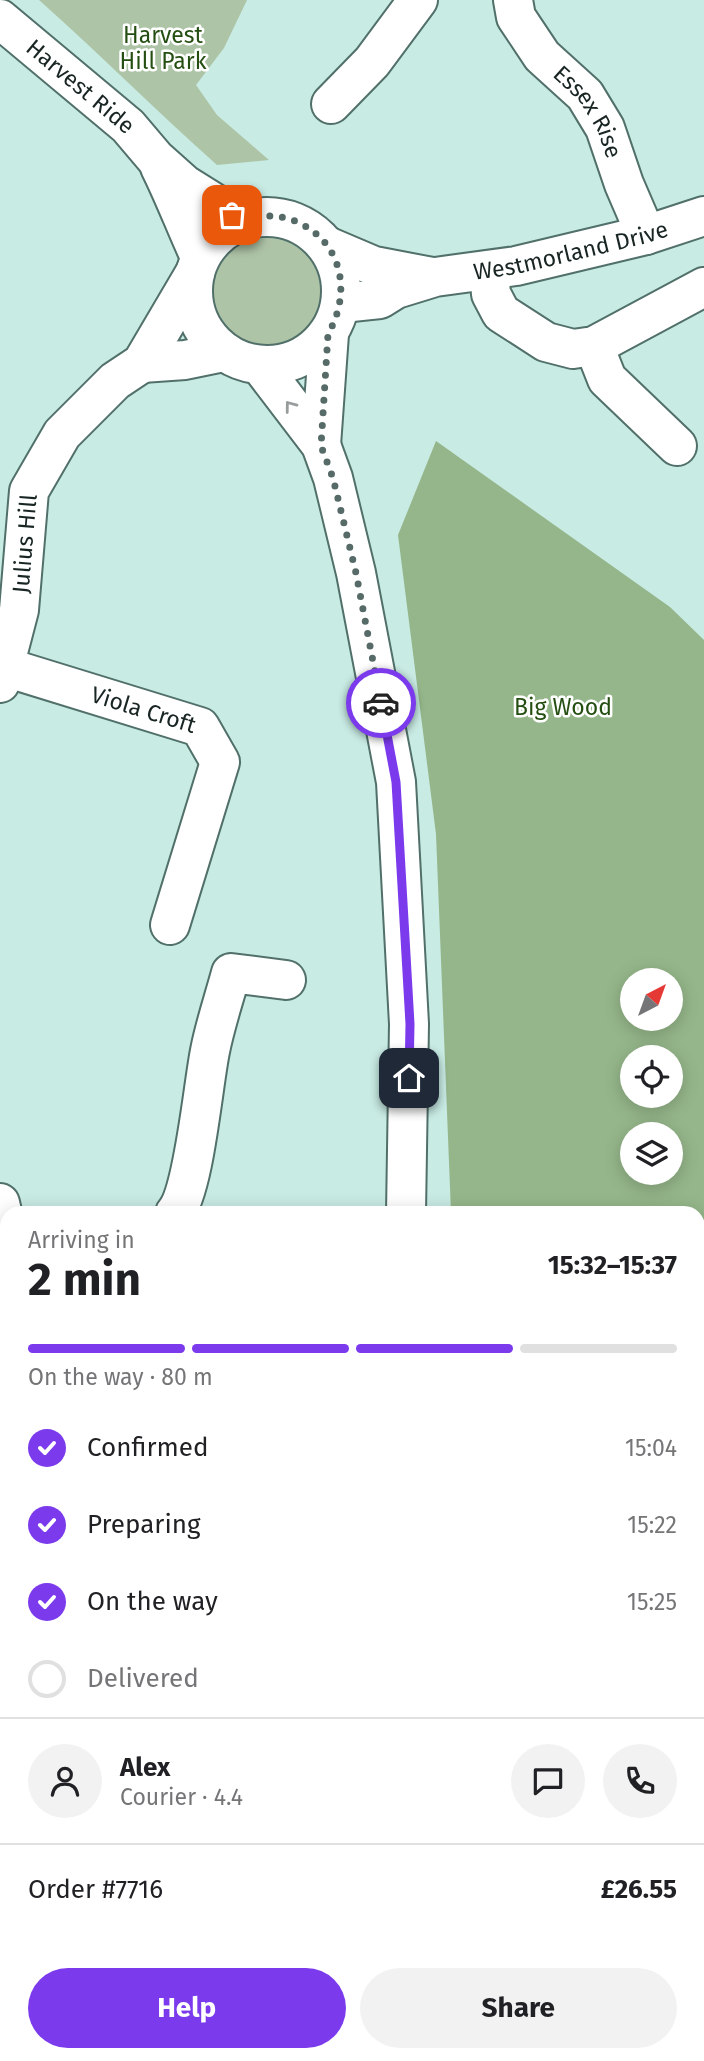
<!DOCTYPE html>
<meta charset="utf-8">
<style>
body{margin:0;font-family:"Fira Sans",sans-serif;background:#f2f2f2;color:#202124;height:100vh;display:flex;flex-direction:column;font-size:26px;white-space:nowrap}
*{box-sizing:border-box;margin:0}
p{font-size:23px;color:#757577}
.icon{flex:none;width:38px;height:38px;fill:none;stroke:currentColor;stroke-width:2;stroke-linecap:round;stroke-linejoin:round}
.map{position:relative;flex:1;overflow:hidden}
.sheet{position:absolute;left:0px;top:1206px;width:705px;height:856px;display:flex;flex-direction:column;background:#fff;border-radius:21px 21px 0 0;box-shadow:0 4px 18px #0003}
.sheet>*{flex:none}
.needle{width:46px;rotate:41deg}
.buttons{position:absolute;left:620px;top:968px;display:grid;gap:14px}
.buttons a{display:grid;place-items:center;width:63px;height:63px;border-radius:50%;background:#fff;box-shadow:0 4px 18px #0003;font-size:35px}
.pin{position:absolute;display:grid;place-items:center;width:60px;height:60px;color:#fff;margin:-30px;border-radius:14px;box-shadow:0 4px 10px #0006}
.courier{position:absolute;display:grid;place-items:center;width:70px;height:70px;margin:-35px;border:5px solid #7c3aed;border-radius:50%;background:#fff;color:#222;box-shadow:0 2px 9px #0007}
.summary em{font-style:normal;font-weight:700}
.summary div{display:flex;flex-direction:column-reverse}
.summary{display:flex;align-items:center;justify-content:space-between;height:119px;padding:0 28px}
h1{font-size:46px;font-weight:700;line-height:52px}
.bar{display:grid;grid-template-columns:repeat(4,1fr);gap:10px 7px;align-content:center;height:84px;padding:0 28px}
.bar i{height:9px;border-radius:5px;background:#e0e0e0}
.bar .current{background:#7c3aed}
.bar p{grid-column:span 4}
.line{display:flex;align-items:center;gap:18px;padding:0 28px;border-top:2px solid #e0e0e0}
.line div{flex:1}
.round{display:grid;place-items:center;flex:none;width:74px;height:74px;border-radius:37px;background:#f2f2f2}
ol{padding:0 28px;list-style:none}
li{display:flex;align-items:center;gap:21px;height:77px}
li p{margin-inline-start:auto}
li .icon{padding:7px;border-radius:50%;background:#7c3aed;color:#fff;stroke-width:4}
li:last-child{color:#757577}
li i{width:38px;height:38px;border:4px solid #e0e0e0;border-radius:50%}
.button{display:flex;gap:14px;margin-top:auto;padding:14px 28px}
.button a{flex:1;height:80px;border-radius:42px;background:#7c3aed;color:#fff;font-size:28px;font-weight:700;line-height:80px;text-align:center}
.button a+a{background:#f2f2f2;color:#202124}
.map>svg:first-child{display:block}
.green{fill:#aec4a7}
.forest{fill:#95b68a;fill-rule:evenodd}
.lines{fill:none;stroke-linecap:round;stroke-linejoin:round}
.minor-casing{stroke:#51706a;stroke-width:42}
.minor{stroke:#fff;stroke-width:38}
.oneway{stroke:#979d9c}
.done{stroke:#566a67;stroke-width:7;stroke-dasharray:0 12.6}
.route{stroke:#7c3aed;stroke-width:9}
.labels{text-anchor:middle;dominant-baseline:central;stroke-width:5;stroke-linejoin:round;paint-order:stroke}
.park-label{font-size:23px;fill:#254f12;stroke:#fff}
.street-label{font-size:23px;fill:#182523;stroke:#fff}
</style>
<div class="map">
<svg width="704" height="2061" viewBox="0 0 704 2061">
<rect width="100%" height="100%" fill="#c8ebe4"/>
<!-- green -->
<g class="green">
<path d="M 39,0 L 247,0 L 224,48 L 196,85 L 217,115 L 269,160 L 217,165 C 156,111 100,54 39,0 Z"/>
<circle cx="267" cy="292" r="54"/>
</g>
<!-- forest -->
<g class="forest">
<path d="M 436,441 L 670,607 L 704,640 L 704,1659 L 698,1667 L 698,1213 L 451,1213 L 436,834 L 398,535 ZM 632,980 L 670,980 L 670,1018 L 632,1018 ZM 632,1057 L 670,1057 L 670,1096 L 632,1096 ZM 632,1134 L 670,1134 L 670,1172 L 632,1172 Z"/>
<polygon points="362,2055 362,2054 515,2055 514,2061 363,2061"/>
</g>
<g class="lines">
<!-- minor casing -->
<g class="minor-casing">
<g id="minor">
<path id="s1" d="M 513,0 L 516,17 L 542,56 L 585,95 L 605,128 L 624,184 L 646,235"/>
<path id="s2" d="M 0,19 L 128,126 L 156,159 L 184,184 L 232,214 L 254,217"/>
<polyline points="331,104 372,62 418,0"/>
<path d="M 160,167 C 175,197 186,227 200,257"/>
<circle cx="267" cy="291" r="74"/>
<polyline points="327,246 374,266 432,277"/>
<polyline points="489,270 491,294 501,313 546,342 573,349 594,346 704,287"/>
<path id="s3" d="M 342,303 L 380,299 L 396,289 L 435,277 L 516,266 L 646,235 L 704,216"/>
<polyline points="594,346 607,379 677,446"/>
<polyline points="142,363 185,360 224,352"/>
<polyline points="260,365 321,445 333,478 356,573 396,782 409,1024 406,1213"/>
<polyline points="321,445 329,334"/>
<path id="s4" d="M 5,667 L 200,727 L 220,762 L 170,925"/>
<path id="s5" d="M 0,683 L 19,610 L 29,491 L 62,434 L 115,381 L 142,363 L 195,273"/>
<polyline points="0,1203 3,1216"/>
<path d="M 175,1213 C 194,1191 203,1085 210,1051 C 215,1025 224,999 231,973 L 286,980"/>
<polyline points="0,1580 7,1588"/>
<polyline points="0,1721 1,1703 7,1691"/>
<polyline points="0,1796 7,1827"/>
<polyline points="0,1861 7,1859"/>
<polyline points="698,1947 704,1950"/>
<polyline points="90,2061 91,2054"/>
<polyline points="310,2061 310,2054"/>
<polyline points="578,2061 583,2054"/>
</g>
</g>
<!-- minor -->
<use href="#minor" class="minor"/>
</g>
<!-- one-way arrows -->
<defs><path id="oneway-chevron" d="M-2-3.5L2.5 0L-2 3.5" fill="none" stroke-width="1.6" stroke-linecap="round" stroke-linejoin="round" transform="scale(1.75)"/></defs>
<use class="oneway" href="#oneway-chevron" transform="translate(290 406) rotate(-127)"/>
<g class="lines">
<!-- done -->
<path class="done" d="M 232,215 C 252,217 276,213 295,221 C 343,241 352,293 328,334 L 321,446 L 333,478 L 356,573 L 381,703"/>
<!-- route -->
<polyline class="route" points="381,703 396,782 410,1024 409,1078"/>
</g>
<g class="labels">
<!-- park labels -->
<g class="park-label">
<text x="163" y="35">Harvest<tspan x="163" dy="26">Hill Park</tspan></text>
<text x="563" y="707">Big Wood</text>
</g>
<!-- street labels -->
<g class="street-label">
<text stroke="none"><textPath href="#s2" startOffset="105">Harvest Ride</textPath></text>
<text stroke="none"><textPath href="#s1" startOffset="138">Essex Rise</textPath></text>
<text stroke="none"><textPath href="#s3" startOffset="236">Westmorland Drive</textPath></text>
<text stroke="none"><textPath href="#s5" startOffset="142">Julius Hill</textPath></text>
<text stroke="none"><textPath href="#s4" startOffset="145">Viola Croft</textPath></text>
</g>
</g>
</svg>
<div class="buttons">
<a><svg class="needle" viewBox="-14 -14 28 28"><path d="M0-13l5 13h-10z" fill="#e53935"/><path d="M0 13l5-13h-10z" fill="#757577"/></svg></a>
<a><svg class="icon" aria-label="locate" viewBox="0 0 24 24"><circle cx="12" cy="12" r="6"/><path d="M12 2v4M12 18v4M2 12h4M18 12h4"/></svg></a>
<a><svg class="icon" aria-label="layers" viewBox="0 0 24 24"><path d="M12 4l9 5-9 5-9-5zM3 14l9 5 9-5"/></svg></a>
</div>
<div class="pin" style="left:232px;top:215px;background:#ea580c"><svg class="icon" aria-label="bag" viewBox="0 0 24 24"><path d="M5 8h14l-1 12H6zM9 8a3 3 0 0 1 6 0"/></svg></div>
<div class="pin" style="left:409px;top:1078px;background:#1f2937"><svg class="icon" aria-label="home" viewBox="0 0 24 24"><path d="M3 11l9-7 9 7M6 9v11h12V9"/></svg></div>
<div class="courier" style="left:381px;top:703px"><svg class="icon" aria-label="car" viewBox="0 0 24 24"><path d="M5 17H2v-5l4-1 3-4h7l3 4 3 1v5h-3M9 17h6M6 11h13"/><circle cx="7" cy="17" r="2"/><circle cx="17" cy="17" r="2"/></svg></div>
<section class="sheet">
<div class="summary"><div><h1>2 min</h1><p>Arriving in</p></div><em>15:32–15:37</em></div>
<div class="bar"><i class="current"></i><i class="current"></i><i class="current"></i><i></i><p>On the way · 80 m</p></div>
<ol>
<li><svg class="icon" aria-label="check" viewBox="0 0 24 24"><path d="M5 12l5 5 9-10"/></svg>Confirmed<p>15:04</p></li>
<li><svg class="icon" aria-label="check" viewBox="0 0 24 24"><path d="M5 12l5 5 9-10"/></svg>Preparing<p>15:22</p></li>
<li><svg class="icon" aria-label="check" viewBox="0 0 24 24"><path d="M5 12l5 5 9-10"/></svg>On the way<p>15:25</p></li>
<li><i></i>Delivered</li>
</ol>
<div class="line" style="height:126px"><a class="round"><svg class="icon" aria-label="person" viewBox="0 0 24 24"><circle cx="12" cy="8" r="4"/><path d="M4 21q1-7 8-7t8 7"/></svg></a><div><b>Alex</b><p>Courier · 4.4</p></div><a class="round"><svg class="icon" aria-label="chat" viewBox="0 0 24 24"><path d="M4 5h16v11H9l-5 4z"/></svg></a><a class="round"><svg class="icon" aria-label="phone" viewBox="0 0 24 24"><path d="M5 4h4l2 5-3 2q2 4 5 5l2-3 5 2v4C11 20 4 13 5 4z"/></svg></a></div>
<div class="line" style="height:91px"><div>Order #7716</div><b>£26.55</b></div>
<div class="button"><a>Help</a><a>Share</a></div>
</section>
</div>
